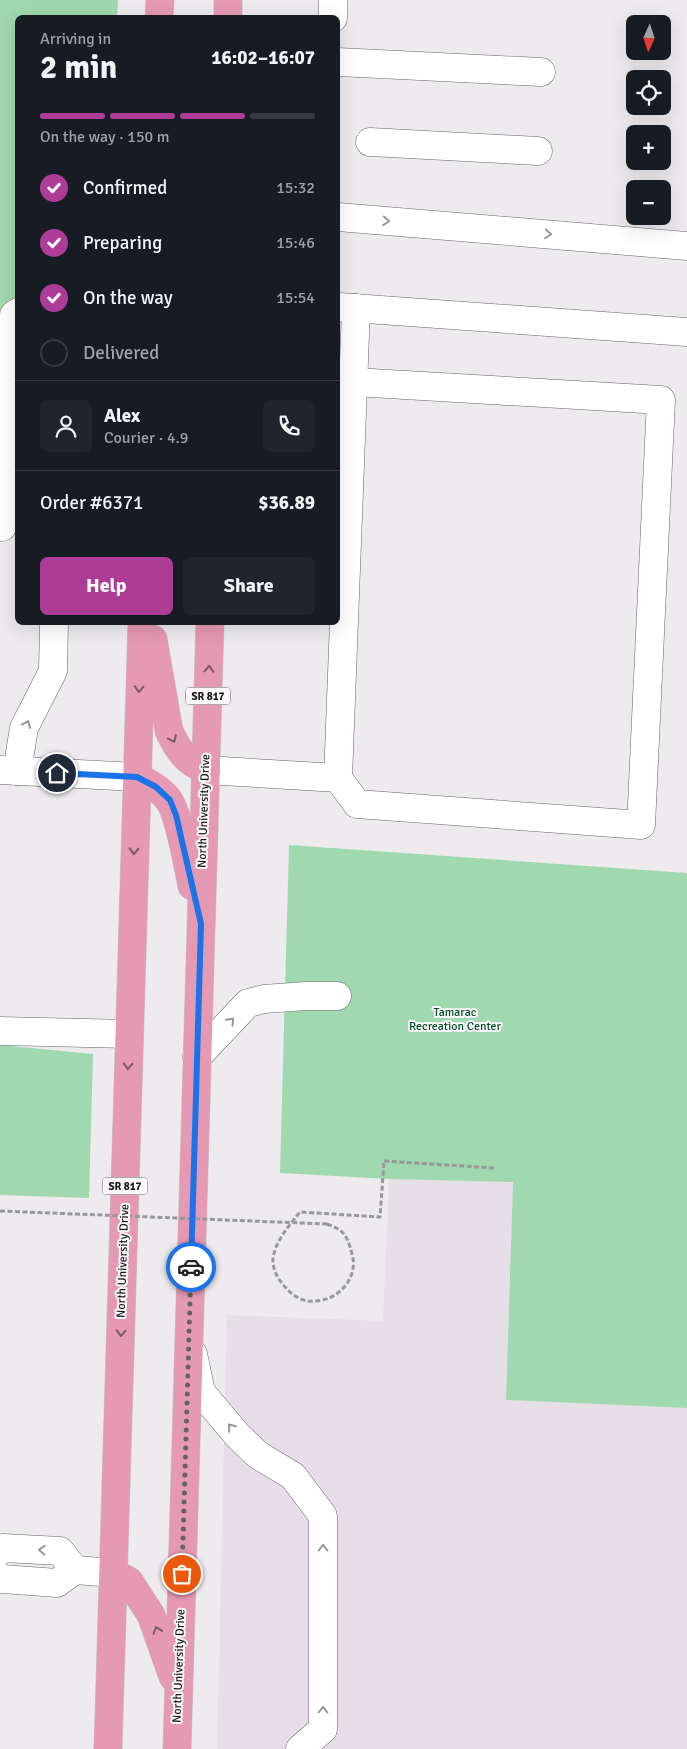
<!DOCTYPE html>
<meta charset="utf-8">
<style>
body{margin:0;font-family:Signika,sans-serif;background:#20242c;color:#f1f3f6;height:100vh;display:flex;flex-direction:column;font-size:19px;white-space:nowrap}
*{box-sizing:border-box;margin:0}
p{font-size:16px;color:#9ea1a6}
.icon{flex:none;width:28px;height:28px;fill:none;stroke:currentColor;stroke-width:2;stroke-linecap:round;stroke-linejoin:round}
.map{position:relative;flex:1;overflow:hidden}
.drawer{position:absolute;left:15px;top:15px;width:325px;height:610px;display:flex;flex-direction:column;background:#171b24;border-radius:8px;box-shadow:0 5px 20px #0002}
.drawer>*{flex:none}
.needle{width:32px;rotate:183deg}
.tools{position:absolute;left:626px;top:15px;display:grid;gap:10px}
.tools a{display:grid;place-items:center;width:45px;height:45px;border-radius:8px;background:#171b24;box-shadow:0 5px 20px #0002;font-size:25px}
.pin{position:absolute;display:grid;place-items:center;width:42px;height:42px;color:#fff;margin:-21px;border:2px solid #fff;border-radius:50%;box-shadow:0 1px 5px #0007}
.courier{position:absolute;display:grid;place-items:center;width:50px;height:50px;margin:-25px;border:4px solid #1a73e8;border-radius:50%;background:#fff;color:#222;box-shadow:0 1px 6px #0007}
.overview em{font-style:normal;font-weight:800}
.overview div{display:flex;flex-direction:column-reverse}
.overview{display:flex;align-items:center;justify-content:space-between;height:85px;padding:0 25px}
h1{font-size:32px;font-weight:800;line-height:38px}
.bar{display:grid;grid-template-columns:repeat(4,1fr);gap:8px 5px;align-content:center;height:60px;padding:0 25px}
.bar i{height:6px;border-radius:4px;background:#363941}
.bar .selected{background:#ad3c97}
.bar p{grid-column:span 4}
.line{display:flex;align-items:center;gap:12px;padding:0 25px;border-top:1px solid #363941}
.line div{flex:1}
.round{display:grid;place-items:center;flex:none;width:52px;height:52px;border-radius:8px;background:#20242c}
ol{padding:0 25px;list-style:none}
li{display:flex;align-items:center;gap:15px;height:55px}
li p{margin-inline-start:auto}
li .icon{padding:5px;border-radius:50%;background:#ad3c97;color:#fff;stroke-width:4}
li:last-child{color:#9ea1a6}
li i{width:28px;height:28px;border:2px solid #363941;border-radius:50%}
.button{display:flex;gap:10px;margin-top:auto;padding:10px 25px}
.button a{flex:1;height:58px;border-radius:8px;background:#ad3c97;color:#fff;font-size:20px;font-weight:800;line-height:58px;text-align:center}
.button a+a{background:#20242c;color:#f1f3f6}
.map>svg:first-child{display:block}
.built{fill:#e7dfe8}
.green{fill:#a0d8af}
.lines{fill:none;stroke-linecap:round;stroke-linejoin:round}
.minor-casing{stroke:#676567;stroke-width:29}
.major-casing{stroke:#c8c8c8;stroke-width:29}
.path{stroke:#99989a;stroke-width:3;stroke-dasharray:5 2.5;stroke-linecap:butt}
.minor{stroke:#fff;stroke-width:28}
.major{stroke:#e599b2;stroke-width:28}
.path-bridge{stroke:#99989a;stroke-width:3;stroke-dasharray:5 2.5;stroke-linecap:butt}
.oneway{stroke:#989798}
.oneway2{stroke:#7f5866}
.done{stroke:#636264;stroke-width:5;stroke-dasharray:0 9}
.route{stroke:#1a73e8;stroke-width:6}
.labels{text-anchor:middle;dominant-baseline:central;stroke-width:4;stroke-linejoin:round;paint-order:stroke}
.shield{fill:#fbf8fb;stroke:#5d5b5d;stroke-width:1}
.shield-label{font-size:11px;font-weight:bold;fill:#191819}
.street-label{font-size:12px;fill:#191819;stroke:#fbf8fb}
.park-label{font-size:12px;fill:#064f28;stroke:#fbf8fb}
</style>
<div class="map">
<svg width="687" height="1749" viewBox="0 0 687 1749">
<rect width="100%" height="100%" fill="#edebee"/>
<!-- built -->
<polygon class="built" points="389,1179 513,1182 506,1400 687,1408 687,1749 217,1749 227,1315 383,1321"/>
<!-- green -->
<g class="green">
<polygon points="0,0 118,0 117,17 18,18 17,489 0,487"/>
<polygon points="289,845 687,873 687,1408 506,1400 513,1182 389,1179 280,1173"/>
<polygon points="0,1045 93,1054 89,1198 0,1195"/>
</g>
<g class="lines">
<!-- minor casing -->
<g class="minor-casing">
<g id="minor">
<polyline points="333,18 333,0"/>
<polyline points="338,62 541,72"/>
<polyline points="370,142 538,151"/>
<polyline points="338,217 687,246"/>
<polyline points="339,307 687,332"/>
<polyline points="2,527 11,483 13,453 9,362 14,315 18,312"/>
<polyline points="0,770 137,777"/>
<polyline points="206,770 338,778 357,804 641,825 661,400 354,382"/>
<polyline points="17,771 24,728 53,671 54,622"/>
<polyline points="338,778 356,308"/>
<polyline points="0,1031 129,1034"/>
<polyline points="197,1057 248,1003 264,999 306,996 337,996"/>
<polyline points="193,1354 201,1392 238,1436 258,1455 293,1476 323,1516 323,1729 300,1749"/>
<polyline points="0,1551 3,1548 60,1551 75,1570"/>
<polyline points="0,1577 3,1579 57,1583 75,1570 114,1573"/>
</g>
</g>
<!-- major casing -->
<g class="major-casing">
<g id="major">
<polyline points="159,18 160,0"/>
<polyline points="228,18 228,0"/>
<path d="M 153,639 L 169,731 C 178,750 186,762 206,770"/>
<path d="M 137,777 C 149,783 160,789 168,799 C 179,813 188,867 192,886"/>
<polyline points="114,1573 129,1581 151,1615 173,1677"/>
<polyline points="108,1749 142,622"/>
<polyline points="177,1749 210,622"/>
</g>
</g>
<!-- path -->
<path class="path" d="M 327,1224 C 344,1230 347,1235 352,1254 C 359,1277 339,1300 316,1301 C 312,1301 308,1302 304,1300 C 294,1297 287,1290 281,1282 C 276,1276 272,1265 273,1258 C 276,1240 289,1226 300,1212 L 380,1217 L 384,1161 L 494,1168"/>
<!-- minor -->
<use href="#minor" class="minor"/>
<!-- major -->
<use href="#major" class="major"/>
<!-- path-bridge -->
<polyline class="path-bridge" points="0,1211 327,1224"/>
</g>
<!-- one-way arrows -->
<defs><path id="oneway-chevron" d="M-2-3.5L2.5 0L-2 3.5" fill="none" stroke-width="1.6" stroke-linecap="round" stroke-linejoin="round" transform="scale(1.25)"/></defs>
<g class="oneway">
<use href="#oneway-chevron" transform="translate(386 221) rotate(4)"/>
<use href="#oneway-chevron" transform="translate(548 234) rotate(5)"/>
<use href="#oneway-chevron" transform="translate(27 724) rotate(-67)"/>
<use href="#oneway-chevron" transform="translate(231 1021) rotate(-47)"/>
<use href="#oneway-chevron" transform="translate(231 1427) rotate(-129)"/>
<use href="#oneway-chevron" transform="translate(323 1548) rotate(-90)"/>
<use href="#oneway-chevron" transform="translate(42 1550) rotate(-177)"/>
<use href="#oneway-chevron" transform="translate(323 1710) rotate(-90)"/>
</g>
<g class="oneway2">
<use href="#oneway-chevron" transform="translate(209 669) rotate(-88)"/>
<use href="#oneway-chevron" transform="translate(139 689) rotate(92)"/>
<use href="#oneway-chevron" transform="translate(173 739) rotate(65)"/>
<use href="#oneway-chevron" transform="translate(134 851) rotate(92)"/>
<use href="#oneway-chevron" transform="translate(128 1066) rotate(92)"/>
<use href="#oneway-chevron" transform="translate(121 1333) rotate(92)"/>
<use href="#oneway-chevron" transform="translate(157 1630) rotate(-109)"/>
</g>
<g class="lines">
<!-- done -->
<polyline class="done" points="182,1574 191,1267"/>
<!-- route -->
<polyline class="route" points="57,773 137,777 156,787 170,800 176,815 201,924 191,1267"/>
</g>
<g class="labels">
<!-- shield labels -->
<g class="shield">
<rect x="185.5" y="687.5" width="45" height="17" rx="4"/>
<rect x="102.5" y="1177.5" width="45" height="17" rx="4"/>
</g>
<g class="shield-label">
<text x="208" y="696">SR 817</text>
<text x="125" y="1186">SR 817</text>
</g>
<!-- street labels -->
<g class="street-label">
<text transform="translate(204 811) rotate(-88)">North University Drive</text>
<text transform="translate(123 1261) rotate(-88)">North University Drive</text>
<text transform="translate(179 1666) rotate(-88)">North University Drive</text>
</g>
<!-- park labels -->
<g class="park-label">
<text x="455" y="1012">Tamarac<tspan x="455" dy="14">Recreation Center</tspan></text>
</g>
</g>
</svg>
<div class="tools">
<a><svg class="needle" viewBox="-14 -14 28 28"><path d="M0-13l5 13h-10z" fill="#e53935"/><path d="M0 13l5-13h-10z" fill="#9ea1a6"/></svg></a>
<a><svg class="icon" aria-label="locate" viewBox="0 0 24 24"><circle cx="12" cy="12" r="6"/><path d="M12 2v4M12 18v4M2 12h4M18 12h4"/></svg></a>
<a>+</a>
<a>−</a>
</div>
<div class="pin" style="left:182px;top:1574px;background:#ea580c"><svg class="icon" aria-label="bag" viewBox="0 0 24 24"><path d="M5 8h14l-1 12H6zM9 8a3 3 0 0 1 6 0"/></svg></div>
<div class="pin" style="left:57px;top:773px;background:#1f2937"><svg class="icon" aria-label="home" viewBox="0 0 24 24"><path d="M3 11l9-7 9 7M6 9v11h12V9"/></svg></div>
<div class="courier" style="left:191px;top:1267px"><svg class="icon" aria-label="car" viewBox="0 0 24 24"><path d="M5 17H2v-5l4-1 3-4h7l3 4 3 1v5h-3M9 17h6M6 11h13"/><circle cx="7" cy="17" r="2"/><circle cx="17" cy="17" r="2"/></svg></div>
<section class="drawer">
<div class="overview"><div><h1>2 min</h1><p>Arriving in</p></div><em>16:02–16:07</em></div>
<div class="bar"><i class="selected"></i><i class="selected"></i><i class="selected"></i><i></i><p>On the way · 150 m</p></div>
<ol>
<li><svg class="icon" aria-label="check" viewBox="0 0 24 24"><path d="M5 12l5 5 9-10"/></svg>Confirmed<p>15:32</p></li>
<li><svg class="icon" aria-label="check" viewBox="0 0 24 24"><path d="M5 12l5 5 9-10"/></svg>Preparing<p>15:46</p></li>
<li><svg class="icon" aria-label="check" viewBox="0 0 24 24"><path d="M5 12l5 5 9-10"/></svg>On the way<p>15:54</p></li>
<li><i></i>Delivered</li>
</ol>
<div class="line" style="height:90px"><a class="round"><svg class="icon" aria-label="person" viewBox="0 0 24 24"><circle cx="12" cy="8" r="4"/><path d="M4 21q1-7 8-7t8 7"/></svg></a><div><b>Alex</b><p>Courier · 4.9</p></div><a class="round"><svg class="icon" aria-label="phone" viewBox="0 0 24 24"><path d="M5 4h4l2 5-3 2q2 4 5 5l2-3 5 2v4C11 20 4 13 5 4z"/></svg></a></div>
<div class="line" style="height:65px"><div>Order #6371</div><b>$36.89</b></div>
<div class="button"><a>Help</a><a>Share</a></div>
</section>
</div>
